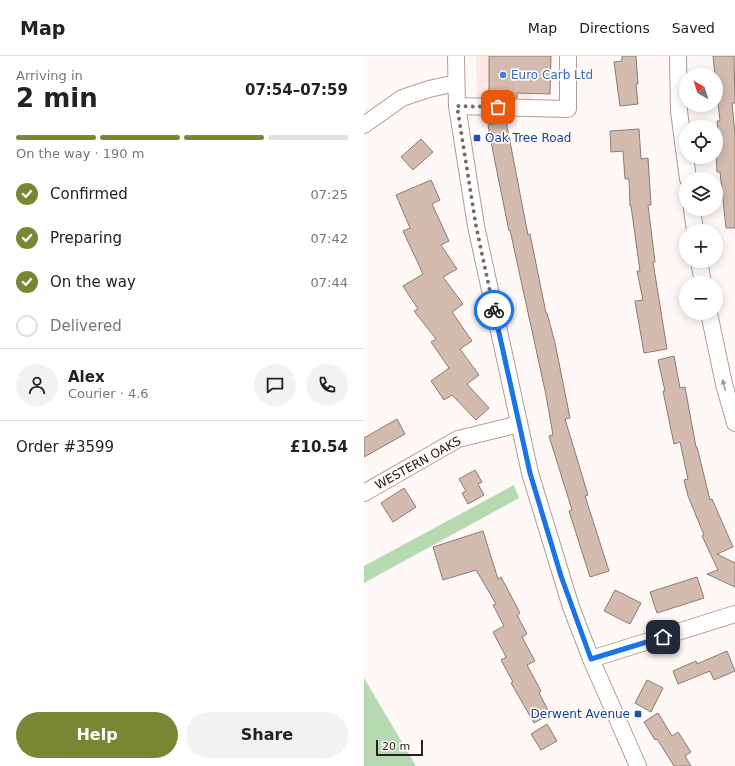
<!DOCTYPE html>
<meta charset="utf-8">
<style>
body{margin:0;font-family:"DejaVu Sans",sans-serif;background:#f2f2f2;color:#222;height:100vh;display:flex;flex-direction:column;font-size:15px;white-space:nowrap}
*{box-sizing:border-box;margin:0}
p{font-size:13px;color:#767676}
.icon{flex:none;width:22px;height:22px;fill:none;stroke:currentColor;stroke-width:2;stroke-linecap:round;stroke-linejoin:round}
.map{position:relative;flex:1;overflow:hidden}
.drawer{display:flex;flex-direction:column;background:#fff;width:364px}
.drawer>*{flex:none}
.needle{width:26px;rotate:321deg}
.controls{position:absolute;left:315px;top:12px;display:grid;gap:8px}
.controls a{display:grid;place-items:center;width:44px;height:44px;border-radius:50%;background:#fff;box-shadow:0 2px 10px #0003;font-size:20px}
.scale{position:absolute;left:12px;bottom:10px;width:47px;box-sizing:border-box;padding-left:4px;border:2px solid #2a201d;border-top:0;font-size:11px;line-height:14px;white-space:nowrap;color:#2a201d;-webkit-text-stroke:3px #fef9f7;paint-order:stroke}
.pin{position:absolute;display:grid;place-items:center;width:34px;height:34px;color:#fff;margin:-17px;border-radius:8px;box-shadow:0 2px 6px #0006}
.courier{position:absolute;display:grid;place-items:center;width:40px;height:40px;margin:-20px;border:3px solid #1a73e8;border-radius:50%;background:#fff;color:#222;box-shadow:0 1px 5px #0007}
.headline em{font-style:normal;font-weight:800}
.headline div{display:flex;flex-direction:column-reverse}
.headline{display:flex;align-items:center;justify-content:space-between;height:68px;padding:0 16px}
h1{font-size:26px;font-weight:800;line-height:30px}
.bar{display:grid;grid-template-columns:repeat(4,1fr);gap:6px 4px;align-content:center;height:48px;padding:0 16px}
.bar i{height:5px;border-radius:3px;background:#e0e0e0}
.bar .on{background:#7b8634}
.bar p{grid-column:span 4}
.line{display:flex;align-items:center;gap:10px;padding:0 16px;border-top:1px solid #e0e0e0}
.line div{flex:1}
.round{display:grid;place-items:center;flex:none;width:42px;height:42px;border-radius:21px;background:#f2f2f2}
ol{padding:0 16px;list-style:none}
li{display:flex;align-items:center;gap:12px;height:44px}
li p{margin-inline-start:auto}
li .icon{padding:4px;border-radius:50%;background:#7b8634;color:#fff;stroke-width:4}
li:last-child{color:#767676}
li i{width:22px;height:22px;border:2px solid #e0e0e0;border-radius:50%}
.button{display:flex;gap:8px;margin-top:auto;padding:8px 16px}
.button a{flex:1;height:46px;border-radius:24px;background:#7b8634;color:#fff;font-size:16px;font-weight:800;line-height:46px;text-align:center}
.button a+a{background:#f2f2f2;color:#222}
header{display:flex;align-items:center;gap:24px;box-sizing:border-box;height:56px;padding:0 20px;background:#fff;border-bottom:1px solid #e0e0e0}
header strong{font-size:19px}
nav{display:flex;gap:22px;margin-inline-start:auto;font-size:14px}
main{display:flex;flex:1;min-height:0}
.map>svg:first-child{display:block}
.built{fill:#fee9e2}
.green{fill:#b6d9b1}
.building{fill:#d3bbb0;stroke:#907a6f}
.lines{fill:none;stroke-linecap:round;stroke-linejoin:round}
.minor-casing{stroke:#b59c93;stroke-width:18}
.minor{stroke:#fff;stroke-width:16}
.oneway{fill:#9f9b99}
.done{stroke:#746c69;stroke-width:4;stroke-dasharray:0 7.2}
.route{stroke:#1a73e8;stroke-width:5}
.shop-dot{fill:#3f7fe0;stroke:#fef9f7;stroke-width:1.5}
.transit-dot{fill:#1a4fb4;stroke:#fef9f7;stroke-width:1.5}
.labels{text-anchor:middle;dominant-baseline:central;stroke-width:3.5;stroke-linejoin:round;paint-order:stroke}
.shop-label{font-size:12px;fill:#366cbe;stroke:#fef9f7;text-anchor:start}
.transit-label{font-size:12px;fill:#164399;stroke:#fef9f7;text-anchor:start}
.street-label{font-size:12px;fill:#2a201d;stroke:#fef9f7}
</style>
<header>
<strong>Map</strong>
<nav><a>Map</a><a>Directions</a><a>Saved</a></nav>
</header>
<main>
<section class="drawer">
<div class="headline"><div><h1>2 min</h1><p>Arriving in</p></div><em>07:54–07:59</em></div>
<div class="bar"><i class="on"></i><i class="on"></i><i class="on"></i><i></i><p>On the way · 190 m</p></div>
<ol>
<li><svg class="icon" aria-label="check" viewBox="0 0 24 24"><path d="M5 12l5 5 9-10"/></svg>Confirmed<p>07:25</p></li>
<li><svg class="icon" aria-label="check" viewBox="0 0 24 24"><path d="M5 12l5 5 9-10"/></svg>Preparing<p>07:42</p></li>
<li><svg class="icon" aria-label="check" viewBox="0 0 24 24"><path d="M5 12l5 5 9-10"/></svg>On the way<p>07:44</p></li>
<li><i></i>Delivered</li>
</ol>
<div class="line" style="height:72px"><a class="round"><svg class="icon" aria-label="person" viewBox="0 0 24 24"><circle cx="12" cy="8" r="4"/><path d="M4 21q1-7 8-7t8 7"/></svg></a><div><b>Alex</b><p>Courier · 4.6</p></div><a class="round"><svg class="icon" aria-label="chat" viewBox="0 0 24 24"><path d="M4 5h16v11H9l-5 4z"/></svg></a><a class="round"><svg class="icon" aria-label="phone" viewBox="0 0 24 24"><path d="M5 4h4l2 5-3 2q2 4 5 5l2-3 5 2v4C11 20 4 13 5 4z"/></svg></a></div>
<div class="line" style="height:52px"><div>Order #3599</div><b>£10.54</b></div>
<div class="button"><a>Help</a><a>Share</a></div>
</section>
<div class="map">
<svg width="371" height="710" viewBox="0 0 371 710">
<rect width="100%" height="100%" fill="#fef9f7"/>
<!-- built -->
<polygon class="built" points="112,0 168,0 167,46 113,44"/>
<!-- green -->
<g class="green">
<polygon points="150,429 155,442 0,527 0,510"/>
<polygon points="0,622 52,710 0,710"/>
</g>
<!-- building -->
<g class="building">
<polygon points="125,0 187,0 186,38 153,37 153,42 125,41"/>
<polygon points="258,0 272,0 274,28 272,28 274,48 256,50 250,6 258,5"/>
<polygon points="349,0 370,0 371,47 368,47 371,78 371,172 362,172 356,116 353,116 352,96 356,96 353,65 356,65"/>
<polygon points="142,65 164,179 166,178 182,257 183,257 191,287 206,362 201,363 224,439 221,440 245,515 226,521 205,455 208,454 185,380 189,379 182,339 146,174 145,175 131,106 124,69"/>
<polygon points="275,73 277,103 284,102 287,149 284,149 291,206 289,206 303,293 280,297 271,245 279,244 273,215 276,215 267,150 266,150 265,123 261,123 259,95 247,96 246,75"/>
<polygon points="57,83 69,96 49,114 37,101"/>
<polygon points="67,124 76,144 68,148 85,185 77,189 93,213 79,221 99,248 88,256 108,285 96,293 115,319 103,328 125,352 112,364 88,339 80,344 67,325 85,312 67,286 72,283 50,255 54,253 39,230 59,218 39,175 46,172 32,139"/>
<polygon points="310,300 316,332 321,331 332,391 333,391 346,444 348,443 369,491 353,498 371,507 371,531 343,518 354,514 338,480 340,479 324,440 320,424 324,423 316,386 310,388 299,335 301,335 294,304"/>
<polygon points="33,363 41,378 0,401 0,382"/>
<polygon points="111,414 118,426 114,428 120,439 104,448 98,437 102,435 95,423"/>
<polygon points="40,432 52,451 29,466 17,447"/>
<polygon points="119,475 134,523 137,521 156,557 153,559 163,578 158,581 171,605 163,609 177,635 175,637 186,658 170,667 147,627 149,626 137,604 142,601 129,576 140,570 129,549 132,548 112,514 79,524 69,491"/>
<polygon points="333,521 340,542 293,557 286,536"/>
<polygon points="251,534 277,547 266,568 240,555"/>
<polygon points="363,595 371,615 350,624 346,615 314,628 309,615 332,605 333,608"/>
<polygon points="283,624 299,632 287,656 271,647"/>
<polygon points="294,657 308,680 314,676 327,696 321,700 327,710 310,710 293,683 291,684 280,666"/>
<polygon points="183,668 193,685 177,694 167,678"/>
</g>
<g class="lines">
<!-- minor casing -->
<g class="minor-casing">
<g id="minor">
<polyline points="92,0 93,50 112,170 166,417 207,551 227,603 274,710"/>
<polyline points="314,0 315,55 324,123"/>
<polyline points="93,50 204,53 204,0"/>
<polyline points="0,69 38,42 65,33 92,27"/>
<polyline points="328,153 331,175"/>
<polyline points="335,205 339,227"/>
<polyline points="345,257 360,328 371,367"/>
<polyline points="0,437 94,383 155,368"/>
<polyline points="227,603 371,558"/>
</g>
</g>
<!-- minor -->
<use href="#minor" class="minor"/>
</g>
<!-- one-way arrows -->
<defs><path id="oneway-solid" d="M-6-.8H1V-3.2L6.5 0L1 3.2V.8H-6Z"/></defs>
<use class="oneway" href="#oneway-solid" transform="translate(360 329) rotate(-104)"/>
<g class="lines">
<!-- done -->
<polyline class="done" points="130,254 112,170 93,50 134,51"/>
<!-- route -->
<polyline class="route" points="130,254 166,417 197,520 227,603 299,581"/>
</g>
<!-- markers -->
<circle class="shop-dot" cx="139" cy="19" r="4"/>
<g class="transit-dot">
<rect x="109" y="78" width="8" height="8" rx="2"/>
<rect x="270" y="654" width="8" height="8" rx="2"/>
</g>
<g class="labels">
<!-- shop labels -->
<g class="shop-label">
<text x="147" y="19">Euro Carb Ltd</text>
</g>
<!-- transit labels -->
<g class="transit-label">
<text x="121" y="82">Oak Tree Road</text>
<text x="266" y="658" text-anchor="end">Derwent Avenue</text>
</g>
<!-- street labels -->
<g class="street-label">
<text transform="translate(54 407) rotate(-29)">WESTERN OAKS</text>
</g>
</g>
</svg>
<div class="controls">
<a><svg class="needle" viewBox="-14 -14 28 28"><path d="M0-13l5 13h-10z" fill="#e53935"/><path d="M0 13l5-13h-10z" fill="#767676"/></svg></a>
<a><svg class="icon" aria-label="locate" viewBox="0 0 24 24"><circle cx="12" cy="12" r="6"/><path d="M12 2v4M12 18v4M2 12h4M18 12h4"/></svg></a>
<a><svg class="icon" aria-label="layers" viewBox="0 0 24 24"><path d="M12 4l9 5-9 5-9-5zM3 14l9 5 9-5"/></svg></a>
<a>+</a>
<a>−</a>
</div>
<div class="scale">20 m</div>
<div class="pin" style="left:134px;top:51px;background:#ea580c"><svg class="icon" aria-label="bag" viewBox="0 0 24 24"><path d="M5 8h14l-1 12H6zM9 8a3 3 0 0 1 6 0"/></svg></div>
<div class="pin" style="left:299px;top:581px;background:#1f2937"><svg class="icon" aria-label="home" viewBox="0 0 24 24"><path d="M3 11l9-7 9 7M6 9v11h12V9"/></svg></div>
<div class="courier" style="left:130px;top:254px"><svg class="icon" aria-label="bike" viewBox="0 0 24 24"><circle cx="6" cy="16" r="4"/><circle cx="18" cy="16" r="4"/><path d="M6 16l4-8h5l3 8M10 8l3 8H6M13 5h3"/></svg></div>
</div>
</main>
